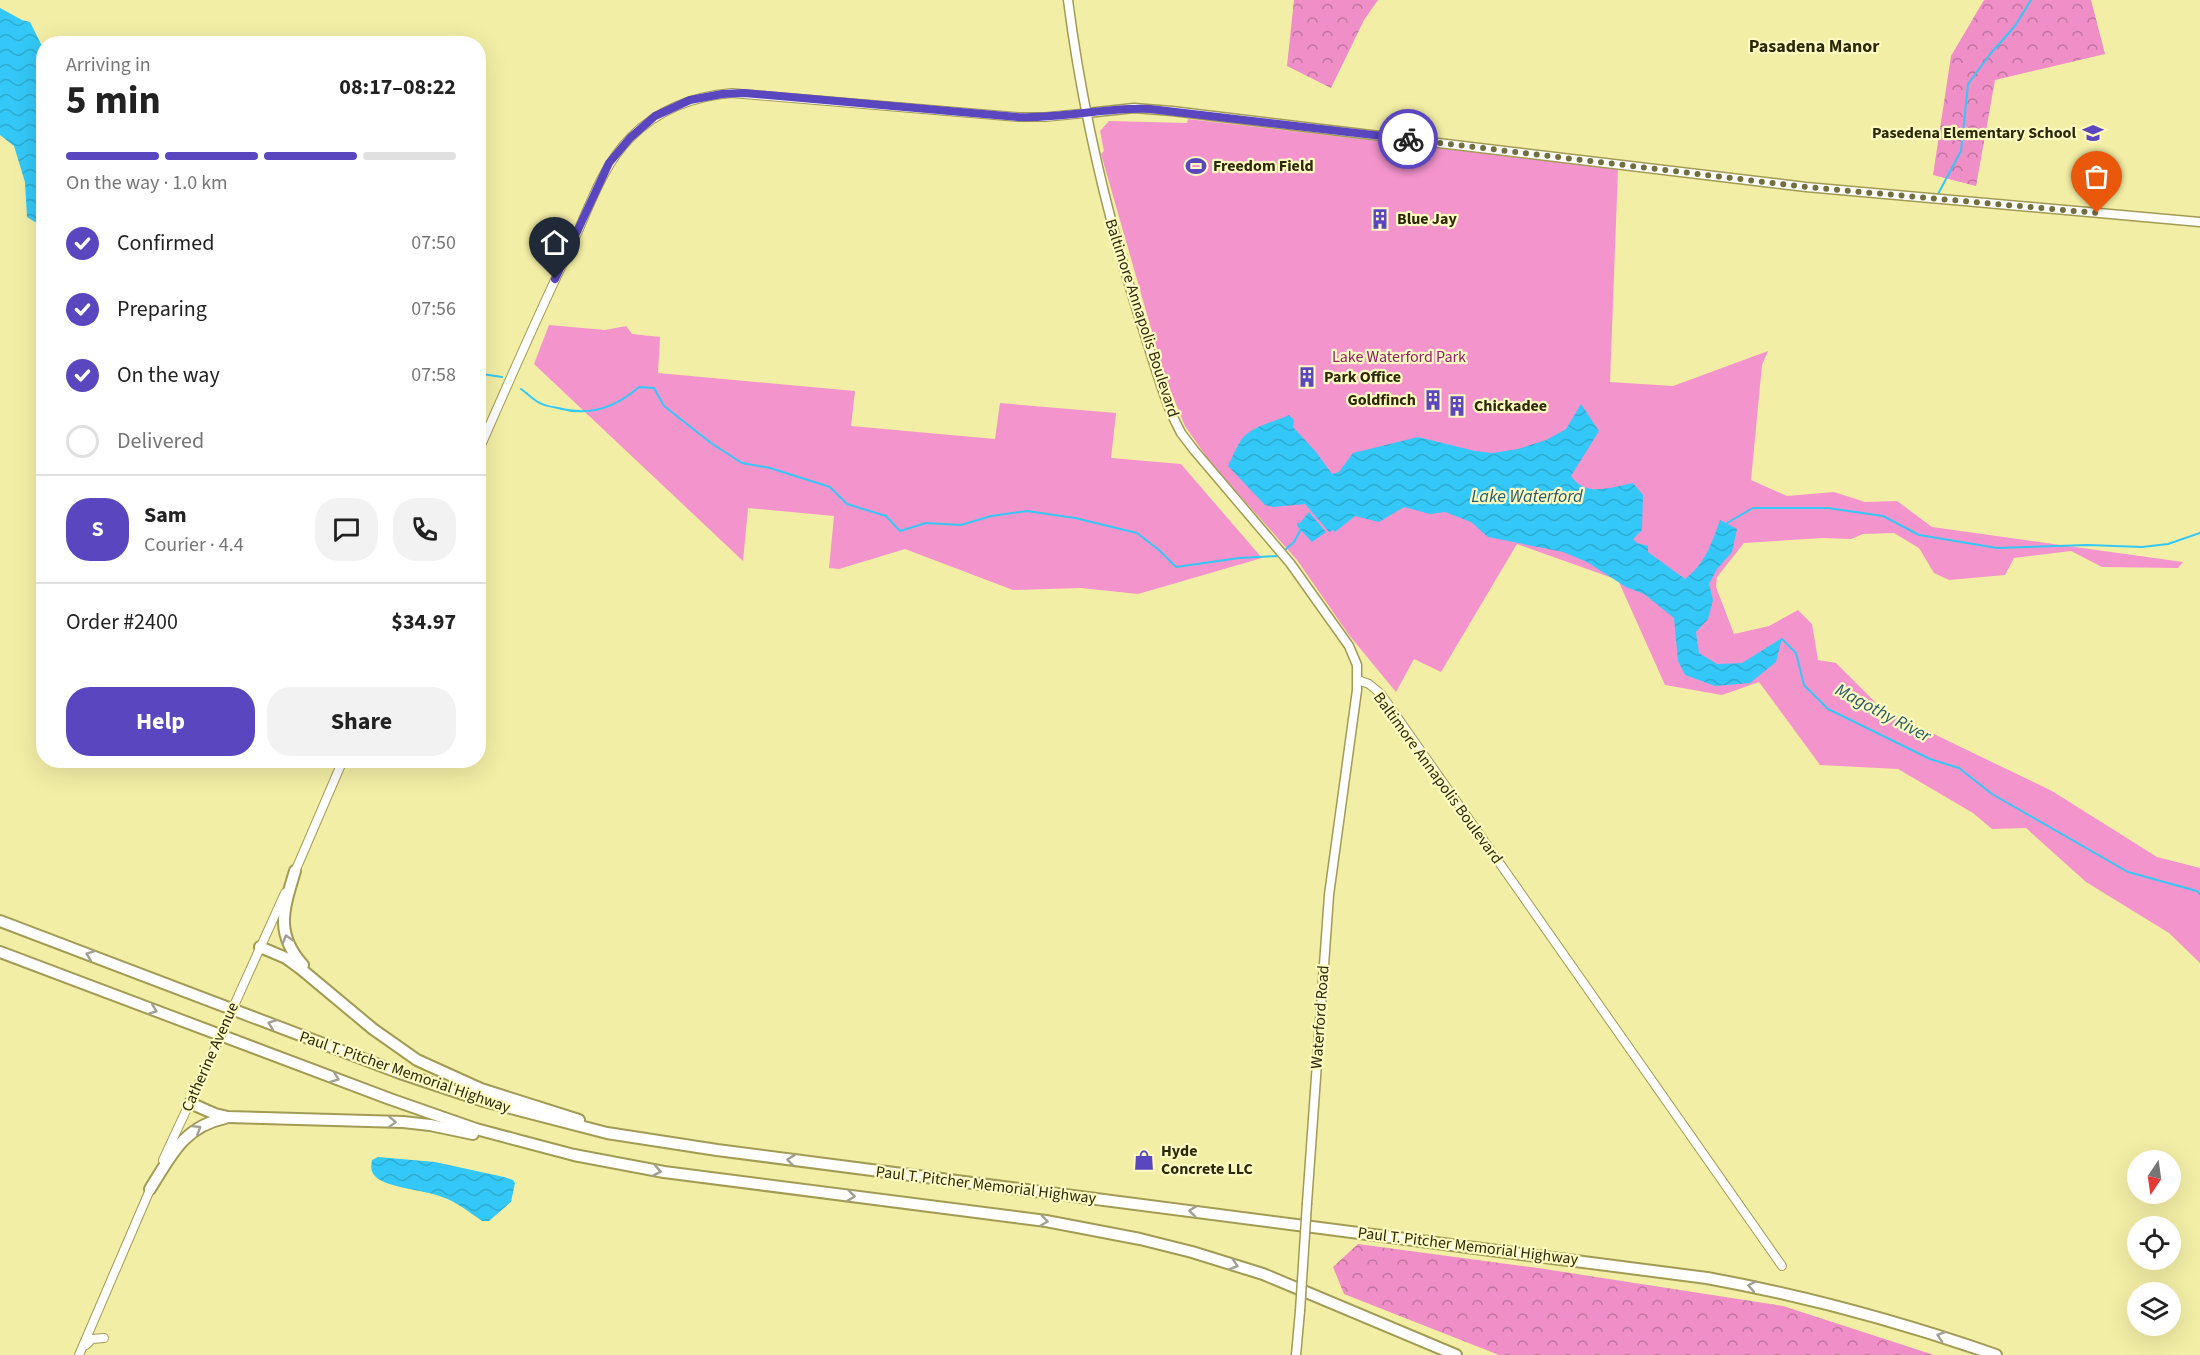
<!DOCTYPE html>
<meta charset="utf-8">
<style>
body{margin:0;font-family:"Source Sans 3",sans-serif;background:#f2f2f2;color:#222;height:100vh;display:flex;flex-direction:column;font-size:22px;white-space:nowrap}
*{box-sizing:border-box;margin:0}
p{font-size:20px;color:#767676}
.icon{flex:none;width:33px;height:33px;fill:none;stroke:currentColor;stroke-width:2;stroke-linecap:round;stroke-linejoin:round}
.map{position:relative;flex:1;overflow:hidden}
.drawer{position:absolute;left:36px;top:36px;width:450px;height:732px;display:flex;flex-direction:column;background:#fff;border-radius:24px;box-shadow:0 6px 24px #0002}
.drawer>*{flex:none}
.needle{width:39px;rotate:193deg}
.controls{position:absolute;left:2127px;top:1150px;display:grid;gap:12px}
.controls a{display:grid;place-items:center;width:54px;height:54px;border-radius:50%;background:#fff;box-shadow:0 6px 24px #0002;font-size:30px}
.pin{position:absolute;display:grid;place-items:center;width:51px;height:51px;color:#fff;margin:-62px -26px;border-radius:50% 50% 50% 0;rotate:-45deg;box-shadow:0 0 6px #0007}
.pin .icon{rotate:45deg}
.courier{position:absolute;display:grid;place-items:center;width:60px;height:60px;margin:-30px;border:4px solid #5a46bf;border-radius:50%;background:#fff;color:#222;box-shadow:0 2px 8px #0007}
.overview em{font-style:normal;font-weight:700}
.overview div{display:flex;flex-direction:column-reverse}
.overview{display:flex;align-items:center;justify-content:space-between;height:102px;padding:0 30px}
h1{font-size:39px;font-weight:700;line-height:45px}
.bar{display:grid;grid-template-columns:repeat(4,1fr);gap:9px 6px;align-content:center;height:72px;padding:0 30px}
.bar i{height:8px;border-radius:4px;background:#e0e0e0}
.bar .on{background:#5a46bf}
.bar p{grid-column:span 4}
.line{display:flex;align-items:center;gap:15px;padding:0 30px;border-top:2px solid #e0e0e0}
.line div{flex:1}
.round{display:grid;place-items:center;flex:none;width:63px;height:63px;border-radius:24px;background:#f2f2f2}
ol{padding:0 30px;list-style:none}
li{display:flex;align-items:center;gap:18px;height:66px}
li p{margin-inline-start:auto}
li .icon{padding:6px;border-radius:50%;background:#5a46bf;color:#fff;stroke-width:4}
li:last-child{color:#767676}
li i{width:33px;height:33px;border:3px solid #e0e0e0;border-radius:50%}
.primary-button{display:flex;gap:12px;margin-top:auto;padding:12px 30px}
.primary-button a{flex:1;height:69px;border-radius:24px;background:#5a46bf;color:#fff;font-size:24px;font-weight:700;line-height:69px;text-align:center}
.primary-button a+a{background:#f2f2f2;color:#222}
.map>svg:first-child{display:block}
.green{fill:#f494cc}
.forest{fill:url(#forest-crowns)}
.water{fill:url(#water-waves)}
.lines{fill:none;stroke-linecap:round;stroke-linejoin:round}
.stream{stroke:#33c8f7;stroke-width:2}
.tertiary-casing{stroke:#a19b54;stroke-width:10}
.secondary-casing{stroke:#a19b54;stroke-width:11}
.motorway-casing{stroke:#a19b54;stroke-width:14}
.tertiary{stroke:#fff;stroke-width:8}
.secondary{stroke:#fff;stroke-width:8}
.motorway{stroke:#fff;stroke-width:10}
.tertiary-bridge-casing{stroke:#a19b54;stroke-width:10;stroke-linecap:butt}
.secondary-bridge-casing{stroke:#a19b54;stroke-width:11;stroke-linecap:butt}
.tertiary-bridge{stroke:#fff;stroke-width:8}
.secondary-bridge{stroke:#fff;stroke-width:8}
.oneway{stroke:#a09f91}
.done{stroke:#716e40;stroke-width:6;stroke-dasharray:0 10.8}
.route{stroke:#5a46bf;stroke-width:8}
.labels{text-anchor:middle;dominant-baseline:central;stroke-width:4.5;stroke-linejoin:round;paint-order:stroke}
.poi-label{font-size:16px;font-weight:bold;fill:#2b290a;stroke:#fffbc1;text-anchor:start}
.street-label{font-size:16px;fill:#2b290a;stroke:#fffbc1}
.park-label{font-size:16px;fill:#91206b;stroke:#fffbc1}
.neighbourhood-label{font-size:18px;font-weight:bold;fill:#2b290a;stroke:#fffbc1}
.water-label{font-size:18px;font-style:italic;fill:#235b6f;stroke:#fffbc1}
</style>
<div class="map">
<svg width="2200" height="1355" viewBox="0 0 2200 1355">
<defs>
<pattern id="forest-crowns" width="20" height="18" patternUnits="userSpaceOnUse" patternTransform="scale(1.5)"><rect width="20" height="18" fill="#ef8ec7"/><path d="M2 6a3 3 0 1 1 6 0M12 15a3 3 0 1 1 6 0" fill="none" stroke="#c274a0"/></pattern>
<pattern id="water-waves" width="16" height="10" patternUnits="userSpaceOnUse" patternTransform="scale(1.5)"><rect width="16" height="10" fill="#33c8f7"/><path d="M0 5q4-4 8 0t8 0" fill="none" stroke="#2dacd2"/></pattern>
</defs>
<rect width="100%" height="100%" fill="#f3eea5"/>
<!-- green -->
<g class="green">
<polygon points="1188,119 1618,169 1610,382 1673,386 1768,351 1762,365 1751,480 1787,496 1834,492 1865,502 1897,501 1932,527 2183,562 2178,568 2102,567 2071,551 2014,558 2005,575 1949,580 1934,573 1919,548 1894,533 1863,534 1851,539 1822,538 1744,543 1717,577 1716,587 1734,634 1769,626 1798,610 1812,624 1818,660 1836,663 1882,709 2052,791 2157,857 2200,868 2200,963 2169,933 2086,882 2026,828 1992,829 1973,813 1898,769 1820,765 1759,682 1722,695 1665,685 1618,580 1517,544 1441,672 1414,659 1396,692 1349,635 1297,560 1210,462 1185,426 1165,377 1101,154 1104,151 1100,131 1109,121 1187,123"/>
<polygon points="549,325 605,330 626,326 632,334 660,337 658,373 855,391 851,426 995,439 1000,403 1116,413 1111,458 1181,464 1262,558 1138,594 1081,588 1013,590 905,549 839,569 829,568 834,516 748,508 743,561 534,364"/>
</g>
<!-- forest -->
<g class="forest">
<polygon points="1294,0 1378,0 1364,20 1331,88 1287,66"/>
<polygon points="1984,0 2091,0 2105,54 1995,80 1976,186 1933,175 1951,56"/>
<polygon points="1358,1244 1538,1268 1783,1306 1934,1355 1499,1355 1344,1294 1333,1267"/>
</g>
<!-- water -->
<g class="water">
<polygon points="0,8 22,20 30,22 43,48 43,227 27,217 25,182 14,146 0,135"/>
<path d="M 1581,404 L 1599,431 L 1571,476 C 1586,498 1611,487 1633,483 L 1643,495 L 1642,530 L 1633,539 L 1637,543 L 1648,546 L 1648,552 L 1685,579 C 1705,564 1712,543 1720,520 L 1737,529 L 1732,552 L 1717,569 L 1709,584 L 1713,600 L 1708,619 L 1696,632 L 1699,653 L 1717,664 L 1742,663 L 1782,638 L 1776,662 L 1750,683 L 1715,686 L 1685,675 L 1678,661 L 1674,618 L 1644,594 L 1626,587 L 1587,562 L 1563,552 L 1488,537 L 1471,522 L 1445,512 L 1430,514 L 1404,507 L 1379,522 L 1355,516 L 1335,532 L 1333,530 L 1329,532 L 1305,504 L 1273,507 L 1265,505 L 1228,466 C 1232,458 1236,448 1241,440 C 1251,426 1274,422 1289,415 L 1294,420 L 1293,427 L 1316,452 L 1332,474 L 1339,472 L 1353,453 L 1418,437 L 1475,451 L 1492,453 L 1518,449 L 1546,440 L 1566,429 Z"/>
<polygon points="1309,512 1326,532 1312,542 1297,526 1297,523 1300,523"/>
<path d="M 378,1157 L 435,1162 L 504,1177 L 513,1180 L 515,1183 L 511,1202 L 489,1221 L 482,1221 C 469,1212 457,1202 442,1197 C 426,1190 387,1188 376,1177 C 370,1172 371,1166 372,1160 Z"/>
</g>
<g class="lines">
<!-- stream -->
<g class="stream">
<polyline points="1938,194 1961,151 1968,84 1991,53 2015,26 2031,0"/>
<polyline points="482,374 502,377"/>
<path d="M 521,389 C 527,393 533,400 540,403 C 545,406 552,407 558,408 C 589,417 615,408 639,387 L 654,388 L 664,406 L 711,443 L 742,463 L 770,468 L 830,487 L 847,504 L 886,516 L 900,531 L 926,523 L 961,525 L 991,516 L 1027,511 L 1075,518 L 1137,533 L 1159,550 L 1176,567 L 1239,558 L 1278,556"/>
<polyline points="1727,523 1753,508 1828,508 1883,516 1919,535 1997,548 2088,545 2142,547 2168,544 2200,533"/>
<polyline points="1285,550 1294,542 1301,529"/>
<polyline points="1782,639 1796,653 1804,685 1828,709 1930,759 1959,768 1992,794 2128,872 2197,891 2200,894"/>
</g>
<!-- tertiary casing -->
<g class="tertiary-casing">
<g id="tertiary">
<path d="M 478,452 C 509,381 540,310 574,240 C 590,205 603,165 631,137 C 658,110 694,96 732,93 L 1018,117 L 1045,117 L 1087,113"/>
<polyline points="1358,680 1369,684 1381,694 1782,1266"/>
<polyline points="294,874 343,760"/>
<polyline points="241,990 285,893"/>
<polyline points="163,1160 212,1055"/>
<polyline points="86,1345 92,1339 104,1338"/>
<polyline points="79,1355 152,1185"/>
</g>
</g>
<!-- secondary casing -->
<g class="secondary-casing">
<g id="secondary">
<path d="M 1068,0 C 1082,109 1107,216 1140,320 C 1151,352 1159,384 1172,415 L 1181,433 L 1194,450 L 1290,563 L 1349,646 L 1357,665 L 1357,690 L 1329,895 L 1307,1203"/>
<polyline points="1087,113 1134,108 1172,111 1806,187 2200,222"/>
<polyline points="1296,1355 1300,1311"/>
</g>
</g>
<!-- motorway casing -->
<g class="motorway-casing">
<g id="motorway">
<path d="M 295,871 C 284,908 274,933 303,965"/>
<path d="M 0,921 L 400,1073 L 484,1101 L 607,1133 L 717,1150 L 1707,1278 C 1806,1296 1901,1322 1996,1355"/>
<polyline points="260,947 286,958 301,969 373,1029 417,1060 481,1089 579,1120"/>
<polyline points="0,952 390,1099 476,1129 521,1141 574,1155 664,1172 1046,1221 1140,1239 1192,1252 1263,1274 1456,1355"/>
<polyline points="190,1103 215,1114 228,1117 403,1122 430,1125 473,1134"/>
<path d="M 150,1189 C 171,1156 183,1127 225,1118"/>
</g>
</g>
<!-- tertiary -->
<use href="#tertiary" class="tertiary"/>
<!-- secondary -->
<use href="#secondary" class="secondary"/>
<!-- motorway -->
<use href="#motorway" class="motorway"/>
<!-- tertiary-bridge casing -->
<g class="tertiary-bridge-casing">
<polyline id="tertiary-bridge" points="212,1055 241,990"/>
</g>
<!-- secondary-bridge casing -->
<g class="secondary-bridge-casing">
<polyline id="secondary-bridge" points="1300,1311 1307,1203"/>
</g>
<!-- tertiary-bridge -->
<use href="#tertiary-bridge" class="tertiary-bridge"/>
<!-- secondary-bridge -->
<use href="#secondary-bridge" class="secondary-bridge"/>
</g>
<!-- one-way arrows -->
<defs><path id="oneway-chevron" d="M-2-3.5L2.5 0L-2 3.5" fill="none" stroke-width="1.6" stroke-linecap="round" stroke-linejoin="round" transform="scale(1.5)"/></defs>
<g class="oneway">
<use href="#oneway-chevron" transform="translate(287 939) rotate(-107)"/>
<use href="#oneway-chevron" transform="translate(90 955) rotate(-159)"/>
<use href="#oneway-chevron" transform="translate(153 1010) rotate(21)"/>
<use href="#oneway-chevron" transform="translate(272 1024) rotate(-159)"/>
<use href="#oneway-chevron" transform="translate(335 1078) rotate(21)"/>
<use href="#oneway-chevron" transform="translate(392 1122) rotate(2)"/>
<use href="#oneway-chevron" transform="translate(197 1129) rotate(-32)"/>
<use href="#oneway-chevron" transform="translate(791 1160) rotate(-173)"/>
<use href="#oneway-chevron" transform="translate(657 1171) rotate(10)"/>
<use href="#oneway-chevron" transform="translate(851 1196) rotate(7)"/>
<use href="#oneway-chevron" transform="translate(1193 1211) rotate(-173)"/>
<use href="#oneway-chevron" transform="translate(1044 1221) rotate(8)"/>
<use href="#oneway-chevron" transform="translate(1234 1265) rotate(18)"/>
<use href="#oneway-chevron" transform="translate(1752 1286) rotate(-169)"/>
<use href="#oneway-chevron" transform="translate(1941 1336) rotate(-162)"/>
</g>
<g class="lines">
<!-- done -->
<polyline class="done" points="1408,139 1806,187 2097,213"/>
<!-- route -->
<path class="route" d="M 555,279 L 609,163 L 630,138 L 655,116 L 690,100 L 722,94 L 744,93 L 1018,117 C 1062,119 1105,107 1150,109 L 1408,139"/>
</g>
<!-- icons -->
<defs>
<g id="school-bare" transform="scale(1.62)"><path d="M0-5L7-2L0 1L-7-2ZM-4 1L0 2.5L4 1V4Q0 6-4 4Z" fill="#5a46bf" stroke="#fffbc1" stroke-width="2.5" paint-order="stroke"/></g>
<g id="stadium-bare" transform="scale(1.62)"><path d="M0-5a6.5 5 0 1 0 0 10a6.5 5 0 1 0 0-10ZM-3.5-1.8h7v3.6h-7Z" fill="#5a46bf" stroke="#fffbc1" stroke-width="2.5" paint-order="stroke"/></g>
<g id="building-bare" transform="scale(1.62)"><path d="M-4-6H4V6H1V3H-1V6H-4ZM-2.5-4.3h1.7v1.8h-1.7ZM.8-4.3h1.7v1.8H.8ZM-2.5-1h1.7V.8h-1.7ZM.8-1h1.7V.8H.8Z" fill="#5a46bf" stroke="#fffbc1" stroke-width="2.5" paint-order="stroke"/></g>
<g id="shop-bare" transform="scale(1.62)"><path d="M-5-2.5h2.3a2.7 3.5 0 0 1 5.4 0H5L5.5 6h-11ZM-1.5-2.5h3a1.5 2.3 0 0 0-3 0Z" fill="#5a46bf" stroke="#fffbc1" stroke-width="2.5" paint-order="stroke"/></g>
</defs>
<g fill-rule="evenodd">
<use href="#school-bare" x="2093" y="133"/>
<use href="#stadium-bare" x="1196" y="166"/>
<use href="#building-bare" x="1380" y="219"/>
<use href="#building-bare" x="1307" y="377"/>
<use href="#building-bare" x="1433" y="400"/>
<use href="#building-bare" x="1457" y="406"/>
<use href="#shop-bare" x="1144" y="1160"/>
</g>
<g class="labels">
<!-- poi labels -->
<g class="poi-label">
<text x="2076" y="133" text-anchor="end">Pasedena Elementary School</text>
<text x="1213" y="166">Freedom Field</text>
<text x="1397" y="219">Blue Jay</text>
<text x="1324" y="377">Park Office</text>
<text x="1416" y="400" text-anchor="end">Goldfinch</text>
<text x="1474" y="406">Chickadee</text>
<text x="1161" y="1151">Hyde<tspan x="1161" dy="18">Concrete LLC</tspan></text>
</g>
<!-- street labels -->
<g class="street-label">
<text transform="translate(1142 318) rotate(72)">Baltimore Annapolis Boulevard</text>
<text transform="translate(1438 778) rotate(54)">Baltimore Annapolis Boulevard</text>
<text transform="translate(1320 1017) rotate(-86)">Waterford Road</text>
<text transform="translate(210 1057) rotate(-66)">Catherine Avenue</text>
<text transform="translate(405 1072) rotate(19)">Paul T. Pitcher Memorial Highway</text>
<text transform="translate(986 1185) rotate(7)">Paul T. Pitcher Memorial Highway</text>
<text transform="translate(1468 1246) rotate(7)">Paul T. Pitcher Memorial Highway</text>
</g>
<!-- park labels -->
<g class="park-label">
<text x="1399" y="357">Lake Waterford Park</text>
</g>
<!-- neighbourhood labels -->
<g class="neighbourhood-label">
<text x="1814" y="46">Pasadena Manor</text>
</g>
<!-- water labels -->
<g class="water-label">
<text x="1527" y="496">Lake Waterford</text>
<text transform="translate(1883 713) rotate(28)">Magothy River</text>
</g>
</g>
</svg>
<div class="controls">
<a><svg class="needle" viewBox="-14 -14 28 28"><path d="M0-13l5 13h-10z" fill="#e53935"/><path d="M0 13l5-13h-10z" fill="#767676"/></svg></a>
<a><svg class="icon" aria-label="locate" viewBox="0 0 24 24"><circle cx="12" cy="12" r="6"/><path d="M12 2v4M12 18v4M2 12h4M18 12h4"/></svg></a>
<a><svg class="icon" aria-label="layers" viewBox="0 0 24 24"><path d="M12 4l9 5-9 5-9-5zM3 14l9 5 9-5"/></svg></a>
</div>
<div class="pin" style="left:2097px;top:213px;background:#ea580c"><svg class="icon" aria-label="bag" viewBox="0 0 24 24"><path d="M5 8h14l-1 12H6zM9 8a3 3 0 0 1 6 0"/></svg></div>
<div class="pin" style="left:555px;top:279px;background:#1f2937"><svg class="icon" aria-label="home" viewBox="0 0 24 24"><path d="M3 11l9-7 9 7M6 9v11h12V9"/></svg></div>
<div class="courier" style="left:1408px;top:139px"><svg class="icon" aria-label="bike" viewBox="0 0 24 24"><circle cx="6" cy="16" r="4"/><circle cx="18" cy="16" r="4"/><path d="M6 16l4-8h5l3 8M10 8l3 8H6M13 5h3"/></svg></div>
<section class="drawer">
<div class="overview"><div><h1>5 min</h1><p>Arriving in</p></div><em>08:17–08:22</em></div>
<div class="bar"><i class="on"></i><i class="on"></i><i class="on"></i><i></i><p>On the way · 1.0 km</p></div>
<ol>
<li><svg class="icon" aria-label="check" viewBox="0 0 24 24"><path d="M5 12l5 5 9-10"/></svg>Confirmed<p>07:50</p></li>
<li><svg class="icon" aria-label="check" viewBox="0 0 24 24"><path d="M5 12l5 5 9-10"/></svg>Preparing<p>07:56</p></li>
<li><svg class="icon" aria-label="check" viewBox="0 0 24 24"><path d="M5 12l5 5 9-10"/></svg>On the way<p>07:58</p></li>
<li><i></i>Delivered</li>
</ol>
<div class="line" style="height:108px"><b class="round" style="background:#5a46bf;color:#fff">S</b><div><b>Sam</b><p>Courier · 4.4</p></div><a class="round"><svg class="icon" aria-label="chat" viewBox="0 0 24 24"><path d="M4 5h16v11H9l-5 4z"/></svg></a><a class="round"><svg class="icon" aria-label="phone" viewBox="0 0 24 24"><path d="M5 4h4l2 5-3 2q2 4 5 5l2-3 5 2v4C11 20 4 13 5 4z"/></svg></a></div>
<div class="line" style="height:78px"><div>Order #2400</div><b>$34.97</b></div>
<div class="primary-button"><a>Help</a><a>Share</a></div>
</section>
</div>
